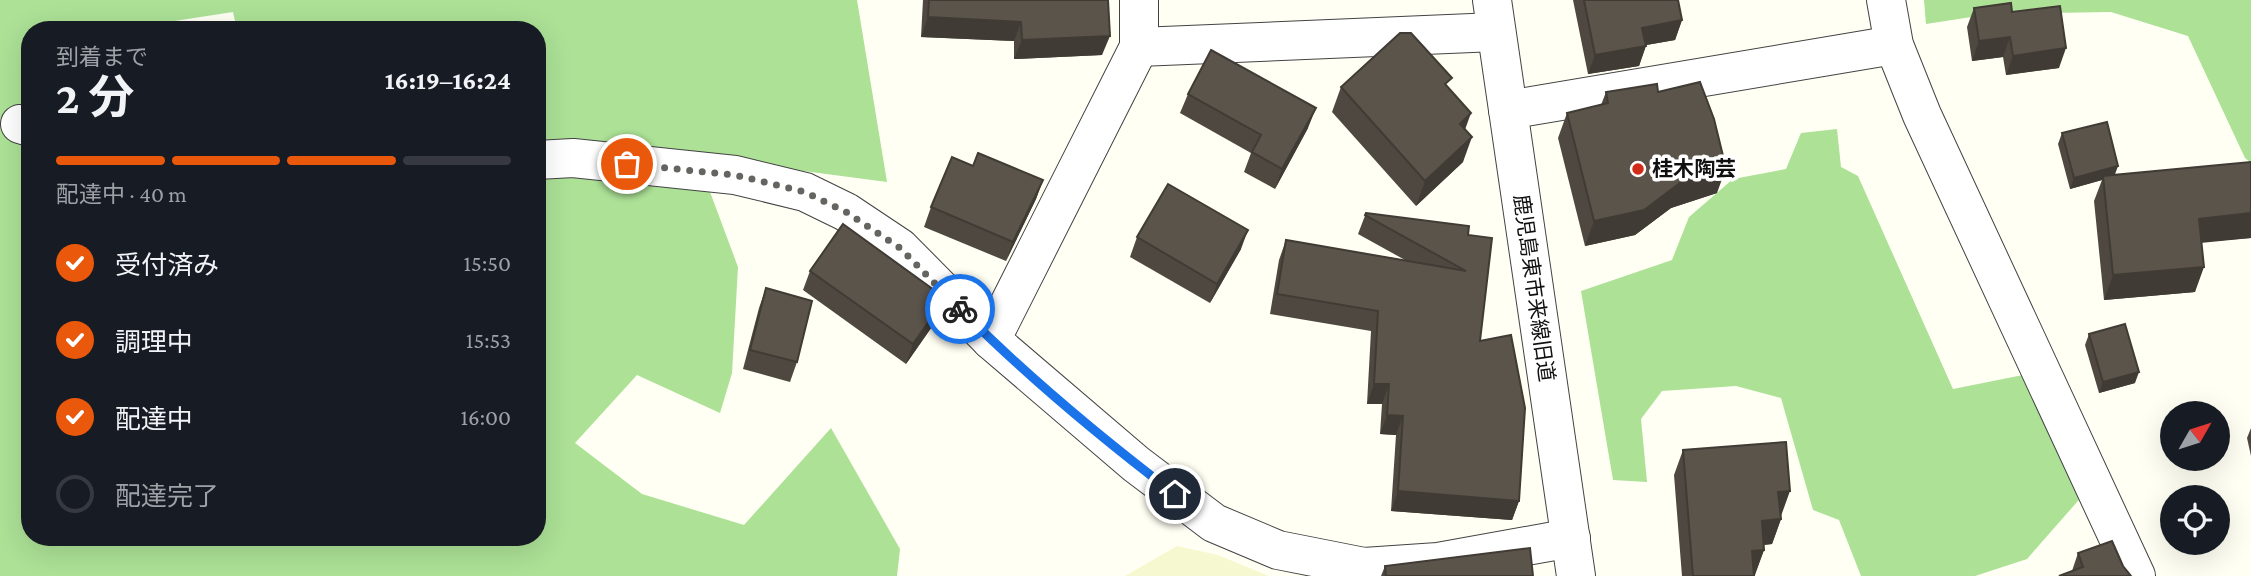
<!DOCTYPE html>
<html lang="ja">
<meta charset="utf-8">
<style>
body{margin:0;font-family:"Crimson Pro","Noto Sans JP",serif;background:#242831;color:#f1f3f6;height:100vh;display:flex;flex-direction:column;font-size:26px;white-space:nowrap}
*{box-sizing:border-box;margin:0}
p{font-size:23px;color:#9ea1a6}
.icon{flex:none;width:38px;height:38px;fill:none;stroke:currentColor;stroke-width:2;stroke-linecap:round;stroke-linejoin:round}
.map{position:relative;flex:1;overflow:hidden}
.drawer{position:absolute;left:21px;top:21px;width:525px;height:525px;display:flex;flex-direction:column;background:#171b24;border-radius:28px;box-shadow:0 7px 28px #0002}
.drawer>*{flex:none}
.needle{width:46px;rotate:51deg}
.controls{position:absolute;left:2160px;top:401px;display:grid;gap:14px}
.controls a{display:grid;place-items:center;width:70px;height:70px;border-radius:50%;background:#171b24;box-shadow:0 7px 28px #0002;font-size:35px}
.pin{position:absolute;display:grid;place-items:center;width:60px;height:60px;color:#fff;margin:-30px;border:4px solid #fff;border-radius:50%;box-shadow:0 2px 7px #0007}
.courier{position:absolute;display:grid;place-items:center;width:70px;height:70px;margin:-35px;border:5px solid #1a73e8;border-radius:50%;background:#fff;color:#222;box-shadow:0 2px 9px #0007}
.head em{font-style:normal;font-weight:700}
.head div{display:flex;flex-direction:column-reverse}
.head{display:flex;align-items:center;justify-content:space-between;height:119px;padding:0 35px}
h1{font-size:46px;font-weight:700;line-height:52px}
.bar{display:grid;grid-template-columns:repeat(4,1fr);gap:10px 7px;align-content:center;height:84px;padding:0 35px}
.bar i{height:9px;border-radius:5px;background:#363941}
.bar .current{background:#ea580c}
.bar p{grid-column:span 4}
ol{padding:0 35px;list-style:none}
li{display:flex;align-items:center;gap:21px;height:77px}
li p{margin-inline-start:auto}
li .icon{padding:7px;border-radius:50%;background:#ea580c;color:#fff;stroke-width:4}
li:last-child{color:#9ea1a6}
li i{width:38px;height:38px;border:4px solid #363941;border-radius:50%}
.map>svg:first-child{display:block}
.farmland{fill:#f6f9d0}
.forest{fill:#ace196;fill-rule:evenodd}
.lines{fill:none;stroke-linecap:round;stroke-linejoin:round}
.minor-casing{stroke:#434343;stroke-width:40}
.minor{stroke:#fff;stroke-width:38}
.wall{fill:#4e4840}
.shaded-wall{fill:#403b34}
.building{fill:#5b544b;stroke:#403b34;stroke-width:2}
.done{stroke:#646460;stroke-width:7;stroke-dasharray:0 12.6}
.route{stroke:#1a73e8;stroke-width:9}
.poi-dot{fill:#d12c18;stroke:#fff;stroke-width:2.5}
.labels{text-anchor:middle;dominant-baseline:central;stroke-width:7;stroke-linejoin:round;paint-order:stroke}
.poi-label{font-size:21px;font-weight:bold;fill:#101010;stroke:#fff;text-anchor:start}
.street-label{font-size:21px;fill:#101010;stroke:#fff}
</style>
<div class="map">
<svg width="2251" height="576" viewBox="0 0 2251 576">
<rect width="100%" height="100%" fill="#fffff4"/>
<!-- farmland -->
<polygon class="farmland" points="1177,546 1218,555 1269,576 1125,576"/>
<!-- forest -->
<g class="forest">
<path d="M 0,0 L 857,0 L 887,182 L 697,157 L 738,267 L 732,373 L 720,413 L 637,375 L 575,443 L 642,494 L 744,525 L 831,428 L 900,549 L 897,576 L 0,576 ZM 233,12 L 237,30 L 537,30 L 537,537 L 30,537 L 30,30 L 116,30 Z"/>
<polygon points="1924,0 2251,0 2251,163 2245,158 2188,36 2111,12 1991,14 1926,24"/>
<polygon points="1837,129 1841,167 1858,176 1953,389 2028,374 2084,494 2027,559 1975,576 1861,576 1839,520 1813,510 1781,398 1736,386 1662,391 1641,419 1647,482 1613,480 1581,291 1672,260 1689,217 1733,179 1786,169 1801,133"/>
</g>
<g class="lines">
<!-- minor casing -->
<g class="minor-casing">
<g id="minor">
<polyline points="1492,0 1576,576"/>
<polyline points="1886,0 1894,45 1922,115 2136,576"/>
<polyline points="1139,47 1496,32"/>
<polyline points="1508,110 1894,45"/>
<polyline points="20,124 30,127"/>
<polyline points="537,160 573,158 735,175 805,192 846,212 900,248 991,340 1136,464 1214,523 1278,550 1364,567 1438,562 1571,538"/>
<polyline points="991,340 1139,47 1139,0"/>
</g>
</g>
<!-- minor -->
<use href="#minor" class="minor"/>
</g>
<!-- wall -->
<g class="wall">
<polygon points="923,0 1108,0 1102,55 1014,59 1014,41 921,37"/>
<polygon points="1573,0 1678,0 1682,20 1675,40 1646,45 1639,66 1588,74"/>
<polygon points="1974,8 2012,12 2059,68 2006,75 2003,57 1972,61 1967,27"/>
<polygon points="1341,87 1448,88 1465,130 1463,162 1416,206 1332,112"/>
<polygon points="1606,92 1658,92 1717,193 1671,208 1635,235 1585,246 1558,138 1567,113 1601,105"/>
<polygon points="1188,94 1308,128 1275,189 1244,172 1251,153 1180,113"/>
<polygon points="2062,133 2115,175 2251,162 2251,238 2201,242 2195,292 2104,300 2094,201 2102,180 2070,189 2058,144"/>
<polygon points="973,166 1043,180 1036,199 1006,261 924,227 931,207"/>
<polygon points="1366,213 1468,235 1480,341 1519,501 1512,520 1391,511 1396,435 1380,434 1382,404 1367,404 1371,331 1270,314 1279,260 1286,240 1405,260 1358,234"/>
<polygon points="1137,237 1241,249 1210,303 1130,257"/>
<polygon points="810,271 945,298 938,318 906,364 803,290"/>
<polygon points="766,288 797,362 790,382 743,369 759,308"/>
<polygon points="2089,334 2135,383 2099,393 2085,345"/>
<polygon points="2251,428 2251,456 2247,438"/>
<polygon points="1683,450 1780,516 1781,519 1772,544 1764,545 1764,550 1754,576 1682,576 1674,475"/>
<polygon points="2078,553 2123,566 2072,571"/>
<polygon points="1385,566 1533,576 1381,576"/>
</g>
<!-- shaded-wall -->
<g class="shaded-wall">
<polygon points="928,17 1021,22 1014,41 921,37"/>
<polygon points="1682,20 1675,40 1635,47 1642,28"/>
<polygon points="1110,36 1102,55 1014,59 1022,40"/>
<polygon points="2010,37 2003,57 1972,61 1979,41"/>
<polygon points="1646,46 1639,66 1588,74 1595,55"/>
<polygon points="2066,48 2059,68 2006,75 2013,56"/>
<polygon points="1316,108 1308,128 1275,189 1282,169"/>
<polygon points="1471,113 1462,138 1460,124"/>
<polygon points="1472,137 1463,162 1416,206 1425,181"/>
<polygon points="2118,166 2114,177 2103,176 2102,180 2070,189 2074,178"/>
<polygon points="1726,168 1717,193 1671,208 1635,235 1585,246 1594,221 1680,183"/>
<polygon points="1043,180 1036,199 1006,261 1013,242"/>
<polygon points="2251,213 2251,238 2190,244 2199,219"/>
<polygon points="1248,230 1241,249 1210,303 1217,284"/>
<polygon points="2204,267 2195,292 2104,300 2113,275"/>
<polygon points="945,298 938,318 906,364 913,344"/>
<polygon points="2139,372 2135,383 2099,393 2103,382"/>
<polygon points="1374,384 1389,384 1382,404 1367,404"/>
<polygon points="1387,415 1403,416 1396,435 1380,434"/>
<polygon points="1398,491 1519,501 1512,520 1391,511"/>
<polygon points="1790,491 1781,516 1778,492"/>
<polygon points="1781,519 1772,544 1752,546 1762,521"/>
<polygon points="1764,550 1755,575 1743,576 1752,551"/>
</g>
<!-- building -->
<g class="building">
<polygon points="929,0 1108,0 1110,36 1022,40 1021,22 928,17"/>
<polygon points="1584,0 1678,0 1682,20 1642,28 1646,46 1595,55"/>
<polygon points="2011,3 2012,12 2060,6 2066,48 2013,56 2010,37 1979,41 1974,8"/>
<polygon points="1400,33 1411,33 1452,78 1445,84 1471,113 1460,124 1472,137 1425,181 1341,87"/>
<polygon points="1211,50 1316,108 1282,169 1252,152 1261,135 1188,94"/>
<polygon points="1700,82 1714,119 1726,168 1680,183 1644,210 1594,221 1567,113 1608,103 1606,92 1657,84 1658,92"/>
<polygon points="2107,122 2118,166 2074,178 2062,133"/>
<polygon points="978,153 1043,180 1013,242 931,207 952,157 973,166"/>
<polygon points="2251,162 2251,213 2199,219 2204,267 2113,275 2103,176"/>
<polygon points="1168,184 1248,230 1217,284 1137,237"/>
<polygon points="1366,213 1469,226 1468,235 1492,238 1480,341 1511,335 1525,408 1519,501 1398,491 1403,416 1387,415 1389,384 1374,384 1378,311 1277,294 1286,240 1466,271 1365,215"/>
<polygon points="843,224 945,298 913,344 810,271"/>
<polygon points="766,288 812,301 797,362 750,350"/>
<polygon points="2125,324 2139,372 2103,382 2089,334"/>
<polygon points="1786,442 1790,491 1778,492 1781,519 1762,521 1764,550 1752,551 1754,576 1693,576 1683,450"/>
<polygon points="2112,541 2123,566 2131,576 2059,576 2083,567 2078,553"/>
<polygon points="1530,548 1533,576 1386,576 1385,566"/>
</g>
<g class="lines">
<!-- done -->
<polyline class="done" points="627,164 735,175 805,192 846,212 900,248 960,309"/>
<!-- route -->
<path class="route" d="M 960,309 C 1026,375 1100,437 1175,494"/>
</g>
<!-- markers -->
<circle class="poi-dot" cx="1638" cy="169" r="7"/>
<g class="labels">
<!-- poi labels -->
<g class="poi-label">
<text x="1652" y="169">桂木陶芸</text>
</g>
<!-- street labels -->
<g class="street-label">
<text transform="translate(1534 288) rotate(82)">鹿児島東市来線旧道</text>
</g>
</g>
</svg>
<div class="controls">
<a><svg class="needle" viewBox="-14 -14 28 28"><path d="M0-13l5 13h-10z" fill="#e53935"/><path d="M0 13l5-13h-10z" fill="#9ea1a6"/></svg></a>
<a><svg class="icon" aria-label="locate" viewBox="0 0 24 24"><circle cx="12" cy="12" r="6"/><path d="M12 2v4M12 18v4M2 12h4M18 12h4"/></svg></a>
</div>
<div class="pin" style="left:627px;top:164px;background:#ea580c"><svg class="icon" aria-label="bag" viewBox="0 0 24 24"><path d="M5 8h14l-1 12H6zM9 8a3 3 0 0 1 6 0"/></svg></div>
<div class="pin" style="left:1175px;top:494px;background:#1f2937"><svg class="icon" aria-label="home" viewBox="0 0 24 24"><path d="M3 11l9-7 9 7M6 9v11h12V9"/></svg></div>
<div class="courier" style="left:960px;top:309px"><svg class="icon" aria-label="bike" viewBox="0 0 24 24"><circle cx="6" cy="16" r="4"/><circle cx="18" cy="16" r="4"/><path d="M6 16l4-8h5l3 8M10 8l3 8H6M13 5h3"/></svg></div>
<section class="drawer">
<div class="head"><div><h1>2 分</h1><p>到着まで</p></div><em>16:19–16:24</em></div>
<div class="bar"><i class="current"></i><i class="current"></i><i class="current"></i><i></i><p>配達中 · 40 m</p></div>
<ol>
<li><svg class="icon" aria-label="check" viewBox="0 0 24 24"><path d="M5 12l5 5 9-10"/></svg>受付済み<p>15:50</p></li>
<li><svg class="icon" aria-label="check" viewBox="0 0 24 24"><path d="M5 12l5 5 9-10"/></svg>調理中<p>15:53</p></li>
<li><svg class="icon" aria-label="check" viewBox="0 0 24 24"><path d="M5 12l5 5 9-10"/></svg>配達中<p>16:00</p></li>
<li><i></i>配達完了</li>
</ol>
</section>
</div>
